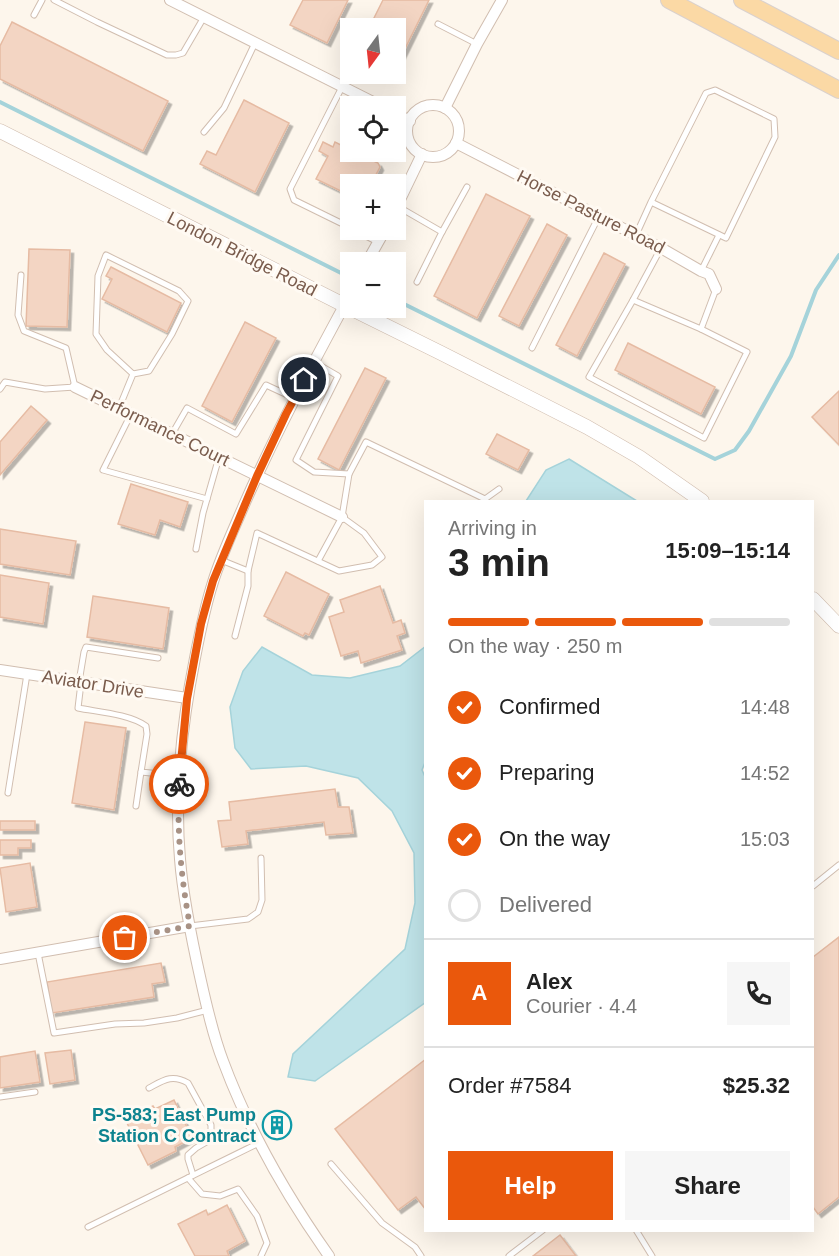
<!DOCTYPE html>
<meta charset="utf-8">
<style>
body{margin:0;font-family:Helvetica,sans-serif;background:#f6f6f6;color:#222;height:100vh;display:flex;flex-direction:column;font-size:22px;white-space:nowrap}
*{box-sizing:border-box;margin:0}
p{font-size:20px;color:#767676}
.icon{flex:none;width:33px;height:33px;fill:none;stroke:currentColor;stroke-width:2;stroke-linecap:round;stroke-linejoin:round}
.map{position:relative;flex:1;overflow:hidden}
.details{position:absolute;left:424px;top:500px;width:390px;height:732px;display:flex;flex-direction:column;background:#fff;border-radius:0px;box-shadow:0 6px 24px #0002}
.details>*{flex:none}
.needle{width:39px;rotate:195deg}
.buttons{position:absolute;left:340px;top:18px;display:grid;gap:12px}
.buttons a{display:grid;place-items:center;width:66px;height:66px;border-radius:0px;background:#fff;box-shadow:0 6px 24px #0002;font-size:30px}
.pin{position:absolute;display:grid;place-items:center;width:51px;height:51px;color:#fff;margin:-26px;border:3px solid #fff;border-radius:50%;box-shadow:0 2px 6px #0007}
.courier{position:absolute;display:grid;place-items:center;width:60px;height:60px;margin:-30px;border:4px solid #ea580c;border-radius:50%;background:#fff;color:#222;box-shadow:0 2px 8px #0007}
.headline em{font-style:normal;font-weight:700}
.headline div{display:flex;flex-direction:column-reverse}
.headline{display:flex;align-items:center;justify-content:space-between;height:102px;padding:0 24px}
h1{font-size:39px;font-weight:700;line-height:45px}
.bar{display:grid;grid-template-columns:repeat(4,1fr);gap:9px 6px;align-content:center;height:72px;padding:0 24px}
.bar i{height:8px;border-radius:4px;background:#e0e0e0}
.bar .on{background:#ea580c}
.bar p{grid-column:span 4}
.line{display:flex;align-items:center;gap:15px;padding:0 24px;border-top:2px solid #e0e0e0}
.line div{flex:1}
.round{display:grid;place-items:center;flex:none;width:63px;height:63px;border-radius:0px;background:#f6f6f6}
ol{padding:0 24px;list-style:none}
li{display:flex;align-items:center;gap:18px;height:66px}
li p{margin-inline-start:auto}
li .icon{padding:6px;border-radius:50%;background:#ea580c;color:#fff;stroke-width:4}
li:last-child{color:#767676}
li i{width:33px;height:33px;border:3px solid #e0e0e0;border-radius:50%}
.primary-button{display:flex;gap:12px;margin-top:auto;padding:12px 24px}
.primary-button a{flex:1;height:69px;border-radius:0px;background:#ea580c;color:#fff;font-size:24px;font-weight:700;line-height:69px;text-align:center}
.primary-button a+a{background:#f6f6f6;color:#222}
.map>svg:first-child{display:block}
.water{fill:#bfe3e8;stroke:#a5d3da;stroke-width:1.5}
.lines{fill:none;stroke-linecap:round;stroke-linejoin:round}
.stream{stroke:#a5d3da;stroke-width:4}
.building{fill:#f3d5c3;stroke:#e6bba3;stroke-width:1.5;filter:url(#shadow)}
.service-casing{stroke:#d1beb0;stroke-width:7}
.minor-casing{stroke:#d1beb0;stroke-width:12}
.tertiary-casing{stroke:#d1beb0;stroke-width:15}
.primary-casing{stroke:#dad1cd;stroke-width:18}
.service{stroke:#fff;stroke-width:5}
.minor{stroke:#fff;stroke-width:10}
.tertiary{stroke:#fff;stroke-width:14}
.primary{stroke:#fbd9a5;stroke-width:16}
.done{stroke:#a89285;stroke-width:6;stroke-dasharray:0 10.8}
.route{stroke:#ea580c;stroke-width:8}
.labels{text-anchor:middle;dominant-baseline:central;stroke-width:6;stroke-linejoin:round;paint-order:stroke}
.street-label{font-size:18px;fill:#7a5c4d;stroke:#fffaf3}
.culture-label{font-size:18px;font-weight:bold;fill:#0d838f;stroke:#fffaf3;text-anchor:end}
</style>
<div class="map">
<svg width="839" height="1256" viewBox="0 0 839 1256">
<defs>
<filter id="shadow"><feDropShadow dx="3.5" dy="3.5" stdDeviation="0" flood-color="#0004"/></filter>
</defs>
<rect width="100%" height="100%" fill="#fdf6ec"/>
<!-- water -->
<g class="water">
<polygon points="569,459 637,501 526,501 546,470"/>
<polygon points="426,646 426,760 422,770 426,779 426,1002 315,1081 288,1077 293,1054 405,949 415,903 414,853 392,811 358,778 306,766 251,769 235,748 230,707 243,671 262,647 312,675 350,678 400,666"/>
</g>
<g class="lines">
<!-- stream -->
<g class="stream">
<polyline points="0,102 349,277"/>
<polyline points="396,300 715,459 735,450 749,431 791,356 816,290 839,255"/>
</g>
</g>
<!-- building -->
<g class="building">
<polygon points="303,0 348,0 327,43 290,25"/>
<polygon points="383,0 429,0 396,67 396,28 369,28"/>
<polygon points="12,22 168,101 143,151 0,79 0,46"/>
<polygon points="244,100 289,123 255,192 200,164 207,151 216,155"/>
<polygon points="323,142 333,147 335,142 351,150 351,152 354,152 378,163 380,167 371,184 351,184 351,196 316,179 328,156 319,151"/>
<polygon points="486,194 530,216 477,318 434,296"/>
<polygon points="547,224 567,235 519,326 499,316"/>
<polygon points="29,249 70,250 67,327 26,326"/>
<polygon points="604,253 625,264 577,356 556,345"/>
<polygon points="111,267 181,303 167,332 102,299 112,279 106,276"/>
<polygon points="245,322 276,338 232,422 202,406"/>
<polygon points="628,343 715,387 701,414 615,370"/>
<polygon points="365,368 386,378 339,470 318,459"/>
<polygon points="839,391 839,445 812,417"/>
<polygon points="31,406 47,420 0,475 0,442"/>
<polygon points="497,434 529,450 518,470 486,454"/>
<polygon points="131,484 188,502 180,527 160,520 155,535 118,524"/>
<polygon points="0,529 76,541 70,575 0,564"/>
<polygon points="286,572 329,594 309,635 305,633 303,636 264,616"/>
<polygon points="0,575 49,583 43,624 0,617"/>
<polygon points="380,586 393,623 401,620 405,633 397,636 402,650 361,663 358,651 341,656 329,617 344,612 340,600"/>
<polygon points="93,596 169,608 163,649 87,637"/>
<polygon points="85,722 126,728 114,810 72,803"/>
<polygon points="335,789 338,807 349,807 353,833 326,835 324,822 246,831 248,844 222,847 218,821 231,820 229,802"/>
<rect x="0" y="821" width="35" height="9"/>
<polygon points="0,840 31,840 31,848 18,848 18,855 0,855"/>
<polygon points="30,863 37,907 6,912 0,868"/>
<polygon points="839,937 839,1197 818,1214 813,1207 813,957"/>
<polygon points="161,963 165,982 152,984 154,997 52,1013 47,982"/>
<polygon points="71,1050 75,1080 50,1084 45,1053"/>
<polygon points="35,1051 40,1082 0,1088 0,1057"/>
<polygon points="426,1059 426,1210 416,1197 398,1210 335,1129"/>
<polygon points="174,1100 192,1138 175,1147 176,1151 148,1165 125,1119 153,1106 155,1109"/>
<polygon points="279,1120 283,1127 276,1131 272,1124"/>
<polygon points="227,1205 245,1241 227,1251 229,1256 195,1256 178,1224 206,1210 208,1215"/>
<polygon points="560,1235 576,1256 533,1256"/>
</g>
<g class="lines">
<!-- service casing -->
<g class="service-casing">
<g id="service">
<polyline points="54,0 97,22 167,55 176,55 183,53 204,17"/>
<polyline points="34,15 42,0"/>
<polyline points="438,24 477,44"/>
<polyline points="342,87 290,189 294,200 351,228"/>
<polyline points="204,132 224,108 255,43"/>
<polyline points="397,206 442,232 417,282"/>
<polyline points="354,230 378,242"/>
<polyline points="442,232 467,187"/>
<polyline points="636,235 651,202 726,238 775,137 774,119 715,90 706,93 651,202"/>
<polyline points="661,248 633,300 589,377 704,438 747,352 701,329 716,289"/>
<polyline points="701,271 719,235"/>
<polyline points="633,300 701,329"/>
<polyline points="532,348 599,216"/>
<polyline points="314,362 338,376 296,460 314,472 349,474"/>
<polyline points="0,389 5,382 45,389 75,387 66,348 24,331 18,315 21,275"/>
<polyline points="119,408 133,374 149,371 172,334 188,301 179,291 106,255 98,276 96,334 107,350 133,374"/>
<polyline points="131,414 103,470 207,499"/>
<polyline points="172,434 187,408 236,434 266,385 294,398"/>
<polyline points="196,549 203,513 219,457"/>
<polyline points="221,560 248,571 257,533 339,571 372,565 382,557 364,533 342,517"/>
<polyline points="318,561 342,517 349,474 366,442 485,499 499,489"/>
<polyline points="235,636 248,586 248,571"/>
<polyline points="79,682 84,652 86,647 158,658"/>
<path d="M 81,683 L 78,708 C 98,712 129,714 146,726 L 147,734 L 141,772 L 179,776"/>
<polyline points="8,793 27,674"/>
<polyline points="136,806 141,772"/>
<polyline points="813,886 839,865"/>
<polyline points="190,926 248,919 258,912 262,900 261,858"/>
<polyline points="38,953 54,1033 115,1024 144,1023 177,1018 208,1010"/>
<path d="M 149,1088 C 164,1080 172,1074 188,1083 L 211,1125 L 211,1136 L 208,1141 L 196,1148 L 188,1155 L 188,1159 L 193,1175"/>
<polyline points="0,1097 35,1092"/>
<polyline points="331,1164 382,1223 415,1247 421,1256"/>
<polyline points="188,1178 202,1194 220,1196 238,1189 257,1216 267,1243 261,1256"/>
<polyline points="88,1227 259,1143"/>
<polyline points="636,1230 652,1256"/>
<polyline points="509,1256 543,1230"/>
</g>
</g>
<!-- minor casing -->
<g class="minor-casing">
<g id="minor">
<polyline points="170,0 381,106"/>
<circle cx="433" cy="131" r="26"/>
<polyline points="445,108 477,44 502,0"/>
<polyline points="396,114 410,121"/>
<polyline points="456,143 661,248 701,271 709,274 716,289"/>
<polyline points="396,208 422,154"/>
<polyline points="367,262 385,230"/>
<polyline points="75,387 342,517"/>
<polyline points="0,670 187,698"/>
<polyline points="0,959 190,926"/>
<path d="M 329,1256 C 286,1195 249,1131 223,1061 C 213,1035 207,1008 201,981 C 192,941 183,899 180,859 C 174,792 182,723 195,658 C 200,632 205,607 213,582 C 221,556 233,531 244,505 C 276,432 313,363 351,293"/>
</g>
</g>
<!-- tertiary casing -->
<g class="tertiary-casing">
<g id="tertiary">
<polyline points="0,131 344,305 441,353 587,427 639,457 702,501"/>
<polyline points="813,599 839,626"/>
</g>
</g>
<!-- primary casing -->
<g class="primary-casing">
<g id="primary">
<polyline points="669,0 839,90"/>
<polyline points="742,0 839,51"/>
</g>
</g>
<!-- service -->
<use href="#service" class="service"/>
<!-- minor -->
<use href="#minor" class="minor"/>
<!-- tertiary -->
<use href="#tertiary" class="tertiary"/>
<!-- primary -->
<use href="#primary" class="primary"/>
</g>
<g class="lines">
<!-- done -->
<path class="done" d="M 125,938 L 190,926 C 181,878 177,833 179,784"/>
<!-- route -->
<polyline class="route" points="179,784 187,699 201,624 213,581 257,476 286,414 304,380"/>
</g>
<!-- icons -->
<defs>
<g id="building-ring" transform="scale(1.5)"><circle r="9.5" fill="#fffaf3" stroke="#0f9aa8" stroke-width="1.5"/><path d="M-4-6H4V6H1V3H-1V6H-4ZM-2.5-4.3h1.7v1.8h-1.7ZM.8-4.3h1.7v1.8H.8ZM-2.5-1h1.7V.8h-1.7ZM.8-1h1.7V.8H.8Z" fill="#0f9aa8"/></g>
</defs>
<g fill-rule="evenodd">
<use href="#building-ring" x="277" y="1125"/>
</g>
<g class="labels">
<!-- street labels -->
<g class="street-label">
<text transform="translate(591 212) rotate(27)">Horse Pasture Road</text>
<text transform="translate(242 254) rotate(27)">London Bridge Road</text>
<text transform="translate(160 428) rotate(26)">Performance Court</text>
<text transform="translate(93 684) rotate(9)">Aviator Drive</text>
</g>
<!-- culture labels -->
<g class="culture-label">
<text x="256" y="1115">PS-583; East Pump<tspan x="256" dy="21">Station C Contract</tspan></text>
</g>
</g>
</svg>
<div class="buttons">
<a><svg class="needle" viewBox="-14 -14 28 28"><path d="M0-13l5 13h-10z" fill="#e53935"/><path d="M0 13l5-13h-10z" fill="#767676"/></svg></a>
<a><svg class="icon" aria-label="locate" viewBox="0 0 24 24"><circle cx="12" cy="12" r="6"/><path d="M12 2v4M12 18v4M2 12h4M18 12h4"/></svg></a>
<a>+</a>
<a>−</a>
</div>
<div class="pin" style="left:125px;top:938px;background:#ea580c"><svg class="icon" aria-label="bag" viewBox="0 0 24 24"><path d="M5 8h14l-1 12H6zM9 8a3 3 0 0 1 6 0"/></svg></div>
<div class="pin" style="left:304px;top:380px;background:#1f2937"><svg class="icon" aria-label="home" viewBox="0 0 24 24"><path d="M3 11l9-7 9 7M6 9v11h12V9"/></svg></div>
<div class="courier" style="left:179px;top:784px"><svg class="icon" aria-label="bike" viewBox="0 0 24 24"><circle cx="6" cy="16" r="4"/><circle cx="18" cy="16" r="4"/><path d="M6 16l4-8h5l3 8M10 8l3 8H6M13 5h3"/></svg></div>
<section class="details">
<div class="headline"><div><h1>3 min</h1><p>Arriving in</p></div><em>15:09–15:14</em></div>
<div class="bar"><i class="on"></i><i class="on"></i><i class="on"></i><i></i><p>On the way · 250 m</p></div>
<ol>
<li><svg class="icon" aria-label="check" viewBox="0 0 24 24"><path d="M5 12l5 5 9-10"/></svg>Confirmed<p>14:48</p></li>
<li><svg class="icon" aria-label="check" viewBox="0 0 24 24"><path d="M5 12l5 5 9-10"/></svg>Preparing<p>14:52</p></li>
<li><svg class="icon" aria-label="check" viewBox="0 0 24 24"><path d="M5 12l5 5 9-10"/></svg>On the way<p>15:03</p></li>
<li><i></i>Delivered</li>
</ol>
<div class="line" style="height:108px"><b class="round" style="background:#ea580c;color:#fff">A</b><div><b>Alex</b><p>Courier · 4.4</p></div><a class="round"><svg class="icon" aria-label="phone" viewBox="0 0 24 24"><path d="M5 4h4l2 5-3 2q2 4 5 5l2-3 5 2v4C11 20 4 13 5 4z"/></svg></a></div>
<div class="line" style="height:78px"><div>Order #7584</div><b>$25.32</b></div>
<div class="primary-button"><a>Help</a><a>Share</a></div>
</section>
</div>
